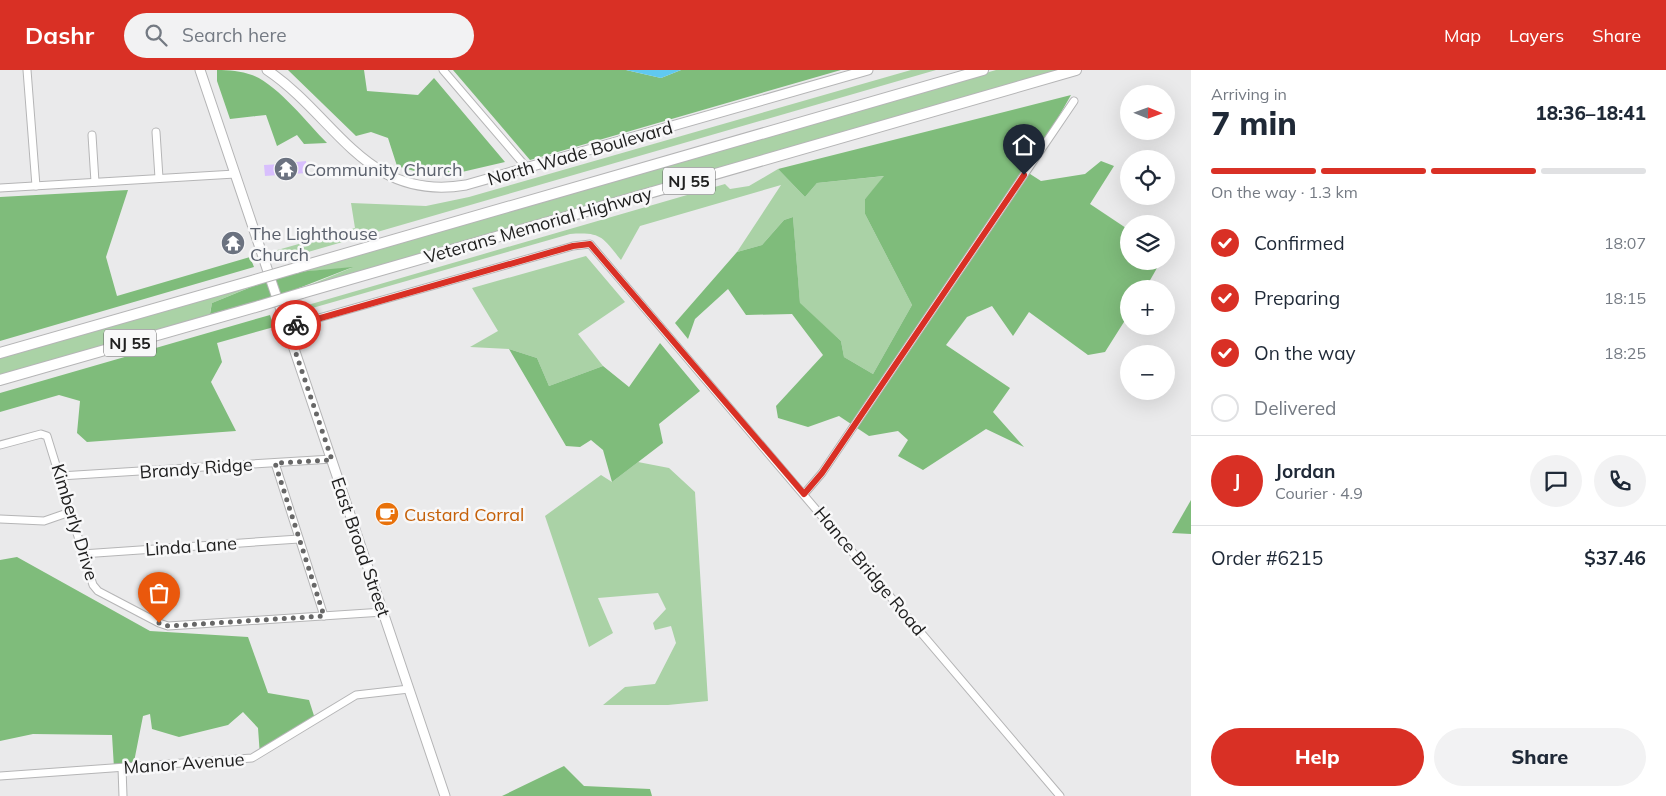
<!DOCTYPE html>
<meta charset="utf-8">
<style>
body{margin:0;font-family:Mulish,sans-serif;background:#f2f2f3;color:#1f2937;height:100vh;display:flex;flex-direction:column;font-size:19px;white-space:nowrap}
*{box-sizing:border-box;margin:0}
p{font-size:16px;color:#747a83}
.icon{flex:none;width:28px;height:28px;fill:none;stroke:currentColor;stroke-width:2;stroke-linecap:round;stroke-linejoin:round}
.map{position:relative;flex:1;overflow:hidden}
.details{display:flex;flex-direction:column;background:#fff;width:475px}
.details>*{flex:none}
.needle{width:32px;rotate:91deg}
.controls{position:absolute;left:1120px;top:15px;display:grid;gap:10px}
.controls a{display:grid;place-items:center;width:55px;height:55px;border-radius:50%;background:#fff;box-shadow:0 5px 20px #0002;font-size:25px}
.pin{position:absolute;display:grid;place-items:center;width:42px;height:42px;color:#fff;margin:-51px -21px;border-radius:50% 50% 50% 0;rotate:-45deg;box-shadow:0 0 5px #0007}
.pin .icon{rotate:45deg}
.courier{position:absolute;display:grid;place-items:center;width:50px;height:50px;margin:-25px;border:4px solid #d93025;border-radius:50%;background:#fff;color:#222;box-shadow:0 1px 6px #0007}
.headline em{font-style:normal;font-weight:800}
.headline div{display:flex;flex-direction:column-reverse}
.headline{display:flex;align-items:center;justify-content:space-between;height:85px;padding:0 20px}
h1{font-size:32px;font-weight:800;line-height:38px}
.bar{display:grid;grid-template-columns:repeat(4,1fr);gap:8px 5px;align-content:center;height:60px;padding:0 20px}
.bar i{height:6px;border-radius:4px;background:#e0e1e3}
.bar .current{background:#d93025}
.bar p{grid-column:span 4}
.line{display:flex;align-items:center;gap:12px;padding:0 20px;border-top:1px solid #e0e1e3}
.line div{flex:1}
.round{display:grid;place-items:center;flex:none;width:52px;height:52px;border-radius:26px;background:#f2f2f3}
ol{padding:0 20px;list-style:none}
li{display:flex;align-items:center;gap:15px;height:55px}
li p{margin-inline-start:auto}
li .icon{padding:5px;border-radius:50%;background:#d93025;color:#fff;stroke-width:4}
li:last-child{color:#747a83}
li i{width:28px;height:28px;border:2px solid #e0e1e3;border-radius:50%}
.primary-button{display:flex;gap:10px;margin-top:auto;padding:10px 20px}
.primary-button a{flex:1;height:58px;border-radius:30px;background:#d93025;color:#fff;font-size:20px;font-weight:800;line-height:58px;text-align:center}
.primary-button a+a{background:#f2f2f3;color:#1f2937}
header{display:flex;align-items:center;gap:30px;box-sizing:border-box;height:70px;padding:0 25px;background:#d93025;color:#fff}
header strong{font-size:24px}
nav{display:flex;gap:28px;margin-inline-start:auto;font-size:18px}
.search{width:350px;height:45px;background:#f2f2f3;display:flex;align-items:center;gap:12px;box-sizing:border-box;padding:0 18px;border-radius:28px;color:#747a83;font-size:19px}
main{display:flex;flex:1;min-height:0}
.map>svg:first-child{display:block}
.green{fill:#aad2a6}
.forest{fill:#7fbc7b}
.water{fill:#60c9f0}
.building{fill:#d8bffd}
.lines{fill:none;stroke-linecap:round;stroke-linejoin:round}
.minor-casing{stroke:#b5b5b6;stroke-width:9}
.major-casing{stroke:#b5b5b6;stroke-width:11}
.highway-casing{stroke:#b5b5b6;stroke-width:12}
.minor{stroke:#fff;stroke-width:7}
.major{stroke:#fff;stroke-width:9}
.highway{stroke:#fff;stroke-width:10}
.highway-bridge-casing{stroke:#b5b5b6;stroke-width:12;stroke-linecap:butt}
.highway-bridge{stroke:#fff;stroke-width:10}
.done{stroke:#676767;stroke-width:5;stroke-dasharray:0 9}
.route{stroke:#d93025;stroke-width:6}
.labels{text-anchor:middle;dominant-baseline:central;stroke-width:5;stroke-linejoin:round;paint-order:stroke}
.shield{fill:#f8f8f9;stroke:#616161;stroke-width:1}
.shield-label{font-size:16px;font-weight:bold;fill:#202020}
.street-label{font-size:18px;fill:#202020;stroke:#f8f8f9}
.worship-label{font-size:18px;fill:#5b616d;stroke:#f8f8f9;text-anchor:start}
.food-label{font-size:18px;fill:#c56008;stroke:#f8f8f9;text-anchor:start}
</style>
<header>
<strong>Dashr</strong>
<div class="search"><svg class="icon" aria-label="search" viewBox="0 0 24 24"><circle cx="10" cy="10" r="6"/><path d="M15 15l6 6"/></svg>Search here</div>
<nav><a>Map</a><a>Layers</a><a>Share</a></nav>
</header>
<main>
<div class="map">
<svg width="1191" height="726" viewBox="0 0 1191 726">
<rect width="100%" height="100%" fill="#eaeaeb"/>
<!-- green -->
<g class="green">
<polygon points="911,0 936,0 277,191 274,181 355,158 351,133 426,136 469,127"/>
<polygon points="996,0 1060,0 300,219 351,198 297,202"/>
<path d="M 778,99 L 805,127 L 817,113 L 885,106 L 865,129 L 865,144 L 912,235 L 873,304 L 844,287 L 841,271 L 800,234 L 793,147 L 784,150 L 762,175 L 737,182 L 781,115 L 640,156 L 621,190 C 602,167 602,162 570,164 L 295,243 L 294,239 L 725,114 L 730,119 L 749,116 Z"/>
<polygon points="586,186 625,232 578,264 603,296 549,316 537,288 509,279 470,277 498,261 472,218"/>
<polygon points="256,213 258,214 212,233 210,243 258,231 0,307 0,287"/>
<polygon points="638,392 669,398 695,422 708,631 668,635 603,635 625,617 655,614 676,573 671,556 655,560 653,553 666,539 658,523 598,528 613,563 589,577 545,446 601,405 612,412"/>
</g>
<!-- forest -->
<g class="forest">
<path d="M 217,0 C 229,0 241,1 252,5 C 278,15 307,53 327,73 L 304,74 L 297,65 L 277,76 L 266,45 L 230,49 L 217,11 Z"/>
<polygon points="288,0 364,0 367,21 418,25 434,8 505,92 449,105 429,105 400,97 397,96 388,68 371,62 356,66"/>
<polygon points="453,0 626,0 661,8 681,0 841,0 530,90"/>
<polygon points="1071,25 1027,102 1041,111 1085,104 1101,91 1114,96 1090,134 1129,160 1129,191 1161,191 1145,219 1129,219 1129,244 1105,282 1088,285 1029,242 1013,266 992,236 967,247 946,275 1010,318 993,342 1024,377 986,359 923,400 898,386 908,370 898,361 869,366 839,346 808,357 778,348 776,336 823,285 792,244 746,245 728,219 695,249 688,269 675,253 737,182 762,175 784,150 793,147 800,233 841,271 844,287 873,304 912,235 865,144 865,129 884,106 817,113 805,127 778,99"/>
<polygon points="128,120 106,187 117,226 250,187 254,197 0,271 0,127"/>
<polygon points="353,197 281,225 275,209 297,202"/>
<polygon points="266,211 272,227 210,244 212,233"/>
<polygon points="270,245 274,257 217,273 222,292 211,312 236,361 87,372 77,363 80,331 59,325 0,342 0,323"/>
<polygon points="660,273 700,321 659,354 663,373 612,412 603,380 591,370 580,377 566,376 509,279 537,288 549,316 603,296 629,317"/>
<polygon points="1191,430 1191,464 1172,463"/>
<polygon points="17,487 150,561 248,567 268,623 309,630 316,652 260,686 258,658 243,642 228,655 179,667 152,659 150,644 143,646 133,697 114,698 112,665 33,664 0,671 0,490"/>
<polygon points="564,696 584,716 650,719 652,726 502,726"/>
</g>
<!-- water -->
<polygon class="water" points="626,0 681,0 661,8"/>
<!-- building -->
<g class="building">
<polygon points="281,89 286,89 287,93 306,91 307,103 265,106 264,95 282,94"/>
<polygon points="235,168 239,180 226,183 224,178 229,176 227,171"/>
<polygon points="388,435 393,450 386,453 381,437"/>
</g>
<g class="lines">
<!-- minor casing -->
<g class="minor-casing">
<g id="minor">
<polyline points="27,0 36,116"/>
<polyline points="443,0 527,98"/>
<polyline points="156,62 159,108"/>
<polyline points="92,65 95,112"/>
<polyline points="0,118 235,104"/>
<polyline points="287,257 573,176 590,174 1060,726"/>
<polyline points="0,375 41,364 47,366 93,515 98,521 159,553 168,556 383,542"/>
<polyline points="275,393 324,546"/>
<polyline points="60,406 332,389"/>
<polyline points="804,424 822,403 1074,31"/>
<polyline points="0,449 44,451 70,442"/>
<polyline points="82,484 299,469"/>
<polyline points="122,698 123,726"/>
<polyline points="0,706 252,688 356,625 409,619"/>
</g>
</g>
<!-- major casing -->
<g class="major-casing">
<g id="major">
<polyline points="200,0 445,726"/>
<path d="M 267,0 C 337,47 365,132 466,115 L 868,0"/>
</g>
</g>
<!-- highway casing -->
<g class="highway-casing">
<g id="highway">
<polyline points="296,198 983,0"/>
<polyline points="302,223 1076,0"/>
<polyline points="0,283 255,210"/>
<polyline points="0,310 259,236"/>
</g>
</g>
<!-- minor -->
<use href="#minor" class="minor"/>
<!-- major -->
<use href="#major" class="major"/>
<!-- highway -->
<use href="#highway" class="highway"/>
<!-- highway-bridge casing -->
<g class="highway-bridge-casing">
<g id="highway-bridge">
<polyline points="255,210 296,198"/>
<polyline points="259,236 302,223"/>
</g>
</g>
<!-- highway-bridge -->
<use href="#highway-bridge" class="highway-bridge"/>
</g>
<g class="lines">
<!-- done -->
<polyline class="done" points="159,553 168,556 324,546 275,393 332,390 287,257 296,255"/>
<!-- route -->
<polyline class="route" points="296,255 573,176 590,174 804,424 822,403 1024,105"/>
</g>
<!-- icons -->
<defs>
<g id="temple-disc" transform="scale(1.25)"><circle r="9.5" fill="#6b7280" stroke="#f8f8f9"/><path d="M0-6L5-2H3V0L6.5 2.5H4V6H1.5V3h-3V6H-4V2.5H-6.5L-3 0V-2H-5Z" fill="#fff"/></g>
<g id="cafe-disc" transform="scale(1.25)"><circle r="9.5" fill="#e8710a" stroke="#f8f8f9"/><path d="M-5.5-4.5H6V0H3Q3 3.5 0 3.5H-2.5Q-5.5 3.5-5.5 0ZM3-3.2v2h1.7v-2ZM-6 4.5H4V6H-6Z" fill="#fff"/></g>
</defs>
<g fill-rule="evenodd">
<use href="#temple-disc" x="286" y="99"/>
<use href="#temple-disc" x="233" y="173"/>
<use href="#cafe-disc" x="387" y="444"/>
</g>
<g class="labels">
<!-- shield labels -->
<g class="shield">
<rect x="663" y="97.5" width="52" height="27" rx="4"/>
<rect x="104" y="259.5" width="52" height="27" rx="4"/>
</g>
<g class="shield-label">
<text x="689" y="111">NJ 55</text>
<text x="130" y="273">NJ 55</text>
</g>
<!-- street labels -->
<g class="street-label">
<text transform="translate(580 83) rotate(-16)">North Wade Boulevard</text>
<text transform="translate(538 155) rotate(-16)">Veterans Memorial Highway</text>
<text transform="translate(196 398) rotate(-4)">Brandy Ridge</text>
<text transform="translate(75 452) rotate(73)">Kimberly Drive</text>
<text transform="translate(191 476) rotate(-4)">Linda Lane</text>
<text transform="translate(361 477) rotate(71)">East Broad Street</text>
<text transform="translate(870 501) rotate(50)">Hance Bridge Road</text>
<text transform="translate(184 693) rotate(-4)">Manor Avenue</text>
</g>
<!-- worship labels -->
<g class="worship-label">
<text x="304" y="99">Community Church</text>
<text x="250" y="163">The Lighthouse<tspan x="250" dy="21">Church</tspan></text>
</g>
<!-- food labels -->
<g class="food-label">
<text x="404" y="444">Custard Corral</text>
</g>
</g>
</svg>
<div class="controls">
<a><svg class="needle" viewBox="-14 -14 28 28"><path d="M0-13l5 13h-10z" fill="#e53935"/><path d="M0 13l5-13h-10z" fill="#747a83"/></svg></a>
<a><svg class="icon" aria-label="locate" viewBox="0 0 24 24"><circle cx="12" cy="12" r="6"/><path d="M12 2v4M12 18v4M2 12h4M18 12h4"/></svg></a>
<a><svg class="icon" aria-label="layers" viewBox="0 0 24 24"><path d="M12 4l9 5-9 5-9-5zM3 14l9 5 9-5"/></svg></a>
<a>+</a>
<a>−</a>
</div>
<div class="pin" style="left:159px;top:553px;background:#ea580c"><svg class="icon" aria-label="bag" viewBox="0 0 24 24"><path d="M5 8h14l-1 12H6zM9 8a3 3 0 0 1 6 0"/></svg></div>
<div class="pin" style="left:1024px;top:105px;background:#1f2937"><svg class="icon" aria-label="home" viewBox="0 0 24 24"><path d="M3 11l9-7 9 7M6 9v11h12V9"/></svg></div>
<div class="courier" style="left:296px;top:255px"><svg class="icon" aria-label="bike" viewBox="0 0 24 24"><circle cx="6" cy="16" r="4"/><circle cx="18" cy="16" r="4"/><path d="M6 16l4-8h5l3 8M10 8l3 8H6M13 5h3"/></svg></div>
</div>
<section class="details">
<div class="headline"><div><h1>7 min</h1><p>Arriving in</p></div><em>18:36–18:41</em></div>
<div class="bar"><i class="current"></i><i class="current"></i><i class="current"></i><i></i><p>On the way · 1.3 km</p></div>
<ol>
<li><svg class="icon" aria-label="check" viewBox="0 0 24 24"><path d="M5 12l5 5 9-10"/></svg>Confirmed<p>18:07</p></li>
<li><svg class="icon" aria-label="check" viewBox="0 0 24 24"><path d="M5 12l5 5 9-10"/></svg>Preparing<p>18:15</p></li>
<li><svg class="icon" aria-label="check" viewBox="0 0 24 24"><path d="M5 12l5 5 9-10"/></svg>On the way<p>18:25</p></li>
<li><i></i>Delivered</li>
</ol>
<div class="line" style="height:90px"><b class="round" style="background:#d93025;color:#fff">J</b><div><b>Jordan</b><p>Courier · 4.9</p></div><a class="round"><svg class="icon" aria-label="chat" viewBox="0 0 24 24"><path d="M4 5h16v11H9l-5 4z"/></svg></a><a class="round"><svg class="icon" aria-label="phone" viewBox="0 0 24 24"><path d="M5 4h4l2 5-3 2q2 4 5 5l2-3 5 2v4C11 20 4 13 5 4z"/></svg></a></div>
<div class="line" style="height:65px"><div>Order #6215</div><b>$37.46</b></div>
<div class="primary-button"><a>Help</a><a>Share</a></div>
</section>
</main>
